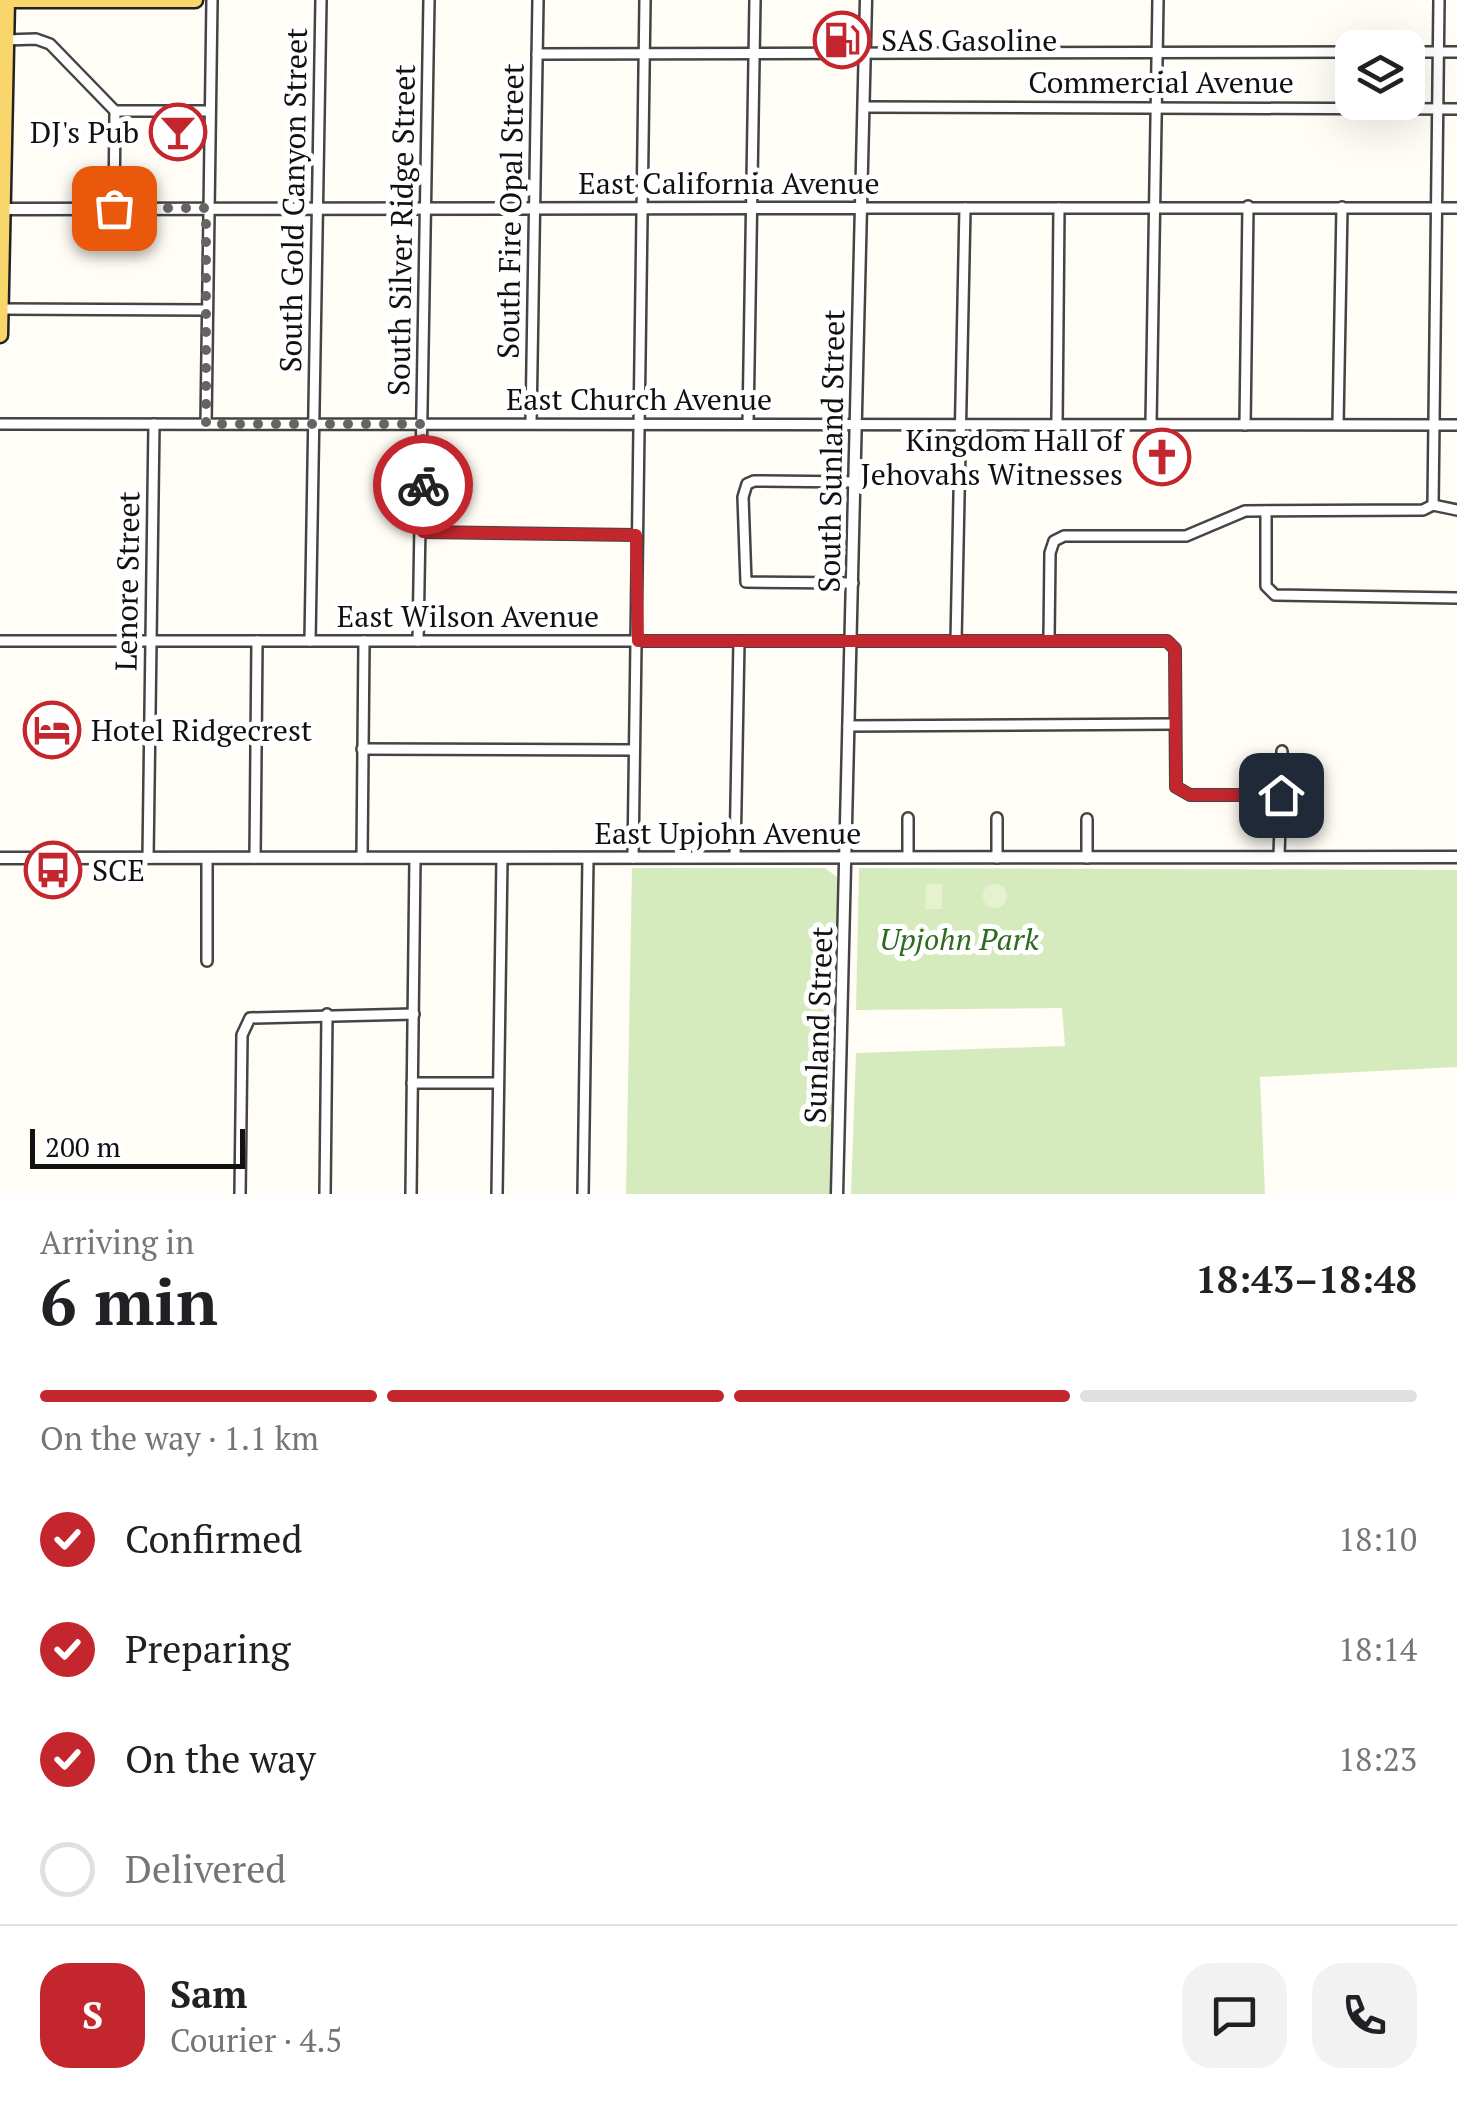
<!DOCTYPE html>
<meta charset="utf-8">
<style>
body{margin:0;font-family:"PT Serif",serif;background:#f2f2f2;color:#202124;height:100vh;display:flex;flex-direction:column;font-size:38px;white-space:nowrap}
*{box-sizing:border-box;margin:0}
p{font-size:32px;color:#757577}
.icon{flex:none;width:55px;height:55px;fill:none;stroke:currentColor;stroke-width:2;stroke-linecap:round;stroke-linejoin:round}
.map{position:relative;height:1194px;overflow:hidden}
.side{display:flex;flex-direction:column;background:#fff;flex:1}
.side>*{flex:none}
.buttons{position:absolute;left:1335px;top:30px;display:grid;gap:20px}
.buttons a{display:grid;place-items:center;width:90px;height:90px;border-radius:20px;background:#fff;box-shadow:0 10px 40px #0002;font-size:50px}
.scale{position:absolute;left:30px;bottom:25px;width:215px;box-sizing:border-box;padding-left:10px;border:5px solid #111;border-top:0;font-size:28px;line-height:35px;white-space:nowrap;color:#111;-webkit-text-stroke:8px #fff;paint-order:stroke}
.pin{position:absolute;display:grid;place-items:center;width:85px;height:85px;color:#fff;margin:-42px;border-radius:20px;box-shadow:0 5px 15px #0006}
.courier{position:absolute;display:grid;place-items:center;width:100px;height:100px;margin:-50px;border:8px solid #c4262e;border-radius:50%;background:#fff;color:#222;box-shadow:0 2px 12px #0007}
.overview em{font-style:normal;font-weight:800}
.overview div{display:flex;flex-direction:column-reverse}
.overview{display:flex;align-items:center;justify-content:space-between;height:170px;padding:0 40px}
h1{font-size:65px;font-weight:800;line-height:75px}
.bar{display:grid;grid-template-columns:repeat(4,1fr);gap:15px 10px;align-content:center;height:120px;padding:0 40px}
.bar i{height:12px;border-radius:8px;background:#e0e0e0}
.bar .current{background:#c4262e}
.bar p{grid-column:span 4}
.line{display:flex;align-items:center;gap:25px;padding:0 40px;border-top:2px solid #e0e0e0}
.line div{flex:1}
.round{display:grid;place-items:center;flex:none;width:105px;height:105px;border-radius:30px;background:#f2f2f2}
ol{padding:0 40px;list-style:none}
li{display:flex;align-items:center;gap:30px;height:110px}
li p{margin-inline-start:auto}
li .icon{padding:10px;border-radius:50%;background:#c4262e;color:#fff;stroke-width:4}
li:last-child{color:#757577}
li i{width:55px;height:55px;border:5px solid #e0e0e0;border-radius:50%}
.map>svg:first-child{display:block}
.green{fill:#d5ebbd}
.pitch{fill:#e6f2cf}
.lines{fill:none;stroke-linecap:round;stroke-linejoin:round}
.minor-casing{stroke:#444;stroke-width:14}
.tertiary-casing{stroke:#444;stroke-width:15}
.primary-casing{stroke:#222;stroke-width:19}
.minor{stroke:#fff;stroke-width:9}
.tertiary{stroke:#fff;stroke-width:10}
.primary{stroke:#f9d66b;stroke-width:14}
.done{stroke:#646461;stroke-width:10;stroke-dasharray:0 18}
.route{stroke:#c4262e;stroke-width:12}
.labels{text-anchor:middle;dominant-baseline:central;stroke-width:10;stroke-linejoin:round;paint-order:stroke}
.poi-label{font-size:30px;fill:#111;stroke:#fff;text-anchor:start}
.street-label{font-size:30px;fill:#111;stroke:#fff}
.park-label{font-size:30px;font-style:italic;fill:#2f6b1f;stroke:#fff}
</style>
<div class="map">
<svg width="1457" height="1194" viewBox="0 0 1457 1194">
<rect width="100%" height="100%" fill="#fffdf5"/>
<!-- green -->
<g class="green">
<polygon points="632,868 825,868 837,877 832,1194 626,1194"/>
<polygon points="859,868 1457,870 1457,1067 1260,1077 1265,1194 851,1194 856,1053 1065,1046 1062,1008 856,1010"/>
</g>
<!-- pitch -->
<g class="pitch">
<circle cx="995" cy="896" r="12"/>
<polygon points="926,884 942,884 942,909 925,909"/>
</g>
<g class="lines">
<!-- minor casing -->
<g class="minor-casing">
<g id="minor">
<polyline points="5,40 36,39 50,44 115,111 114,208"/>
<polyline points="1408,52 1457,52"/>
<polyline points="537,54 1352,52"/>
<polyline points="864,107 1457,109"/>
<polyline points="115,111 207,111"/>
<polyline points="862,208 1457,208"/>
<polyline points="0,309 207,310"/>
<polyline points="1057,411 1057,424 1059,208"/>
<polyline points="531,423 538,0"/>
<polyline points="0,424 1457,425"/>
<polyline points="206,424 212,0"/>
<polyline points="748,424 755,0"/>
<polyline points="1151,424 1158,0"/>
<polyline points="1338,424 1342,207"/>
<polyline points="1245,425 1248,206"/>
<polyline points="1433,505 1439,0"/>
<polyline points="1266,511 1266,586 1275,595 1457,598"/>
<polyline points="423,532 636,535"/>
<polyline points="853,583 746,582 743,497 747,484 754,481 855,482"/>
<polyline points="1049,629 1049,639 1050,553 1054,541 1064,536 1186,536 1245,511 1423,510 1433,505 1457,510"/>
<polyline points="0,641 1167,641 1175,649 1176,787 1190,795 1281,795"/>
<polyline points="310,641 321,0"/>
<polyline points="418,641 429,0"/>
<polyline points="956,641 965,208"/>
<polyline points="848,726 1174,724"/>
<polyline points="362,749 634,750"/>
<polyline points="1087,819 1087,858"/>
<polyline points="735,857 739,641"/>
<polyline points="908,857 908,818"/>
<polyline points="1279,857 1282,751"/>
<polyline points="148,858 154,424"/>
<polyline points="207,858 207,961"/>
<polyline points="255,858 257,641"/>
<polyline points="362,858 364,641"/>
<polyline points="633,858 645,0"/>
<polyline points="997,858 997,818"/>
<polyline points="412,1083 498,1083"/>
<polyline points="240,1194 242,1035 250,1018 414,1014"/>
<polyline points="325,1194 327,1014"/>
<polyline points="411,1194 415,858"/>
<polyline points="497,1194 502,858"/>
<polyline points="583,1194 588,859"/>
</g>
</g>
<!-- tertiary casing -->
<g class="tertiary-casing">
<g id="tertiary">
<polyline points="0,209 862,208"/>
<polyline points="0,858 1457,857"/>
<polyline points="837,1194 866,0"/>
</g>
</g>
<!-- primary casing -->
<g class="primary-casing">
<g id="primary">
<polyline points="1,0 195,0"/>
<polyline points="0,335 7,0"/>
</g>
</g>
<!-- minor -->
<use href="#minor" class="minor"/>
<!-- tertiary -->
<use href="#tertiary" class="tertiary"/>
<!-- primary -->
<use href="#primary" class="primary"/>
</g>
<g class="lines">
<!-- done -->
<polyline class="done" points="114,208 206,208 206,424 423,424 423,485"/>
<!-- route -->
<polyline class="route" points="423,485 423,532 636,535 638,641 1167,641 1175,649 1176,787 1190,795 1281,795"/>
</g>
<!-- icons -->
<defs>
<g id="fuel-ring" transform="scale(2.875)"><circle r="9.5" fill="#fff" stroke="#c4262e" stroke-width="1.5"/><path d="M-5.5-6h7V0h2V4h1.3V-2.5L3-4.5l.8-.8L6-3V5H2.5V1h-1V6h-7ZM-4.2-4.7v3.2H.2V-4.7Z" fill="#c4262e"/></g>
<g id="bar-ring" transform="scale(2.875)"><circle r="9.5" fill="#fff" stroke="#c4262e" stroke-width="1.5"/><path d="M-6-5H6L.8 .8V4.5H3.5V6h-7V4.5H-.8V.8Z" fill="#c4262e"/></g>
<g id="church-ring" transform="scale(2.875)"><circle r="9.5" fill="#fff" stroke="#c4262e" stroke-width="1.5"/><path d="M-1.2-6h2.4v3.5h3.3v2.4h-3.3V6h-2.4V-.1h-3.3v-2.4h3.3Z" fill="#c4262e"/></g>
<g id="hotel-ring" transform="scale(2.875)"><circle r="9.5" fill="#fff" stroke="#c4262e" stroke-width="1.5"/><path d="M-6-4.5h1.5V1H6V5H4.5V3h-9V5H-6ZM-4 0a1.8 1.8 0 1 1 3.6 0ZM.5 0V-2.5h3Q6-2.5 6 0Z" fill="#c4262e"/></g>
<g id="bus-ring" transform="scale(2.875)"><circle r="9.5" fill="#fff" stroke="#c4262e" stroke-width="1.5"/><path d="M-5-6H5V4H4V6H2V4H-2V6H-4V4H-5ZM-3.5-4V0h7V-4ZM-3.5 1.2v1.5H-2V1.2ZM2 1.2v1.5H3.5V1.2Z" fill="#c4262e"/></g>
</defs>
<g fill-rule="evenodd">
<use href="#fuel-ring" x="842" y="40"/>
<use href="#bar-ring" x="178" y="132"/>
<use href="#church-ring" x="1162" y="457"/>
<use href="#hotel-ring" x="52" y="730"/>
<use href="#bus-ring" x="53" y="870"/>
</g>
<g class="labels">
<!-- poi labels -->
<g class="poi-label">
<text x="881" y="40">SAS Gasoline</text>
<text x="139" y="132" text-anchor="end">DJ's Pub</text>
<text x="1123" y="440" text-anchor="end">Kingdom Hall of<tspan x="1123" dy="34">Jehovahs Witnesses</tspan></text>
<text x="91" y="730">Hotel Ridgecrest</text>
<text x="92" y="870">SCE</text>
</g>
<!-- street labels -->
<g class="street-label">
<text x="1161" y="82">Commercial Avenue</text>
<text x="729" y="183">East California Avenue</text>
<text transform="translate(293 200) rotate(-89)">South Gold Canyon Street</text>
<text transform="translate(510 211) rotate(-89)">South Fire Opal Street</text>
<text transform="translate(401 230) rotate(-89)">South Silver Ridge Street</text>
<text x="639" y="399">East Church Avenue</text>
<text transform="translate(831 451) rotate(-89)">South Sunland Street</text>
<text transform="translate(127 581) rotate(-89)">Lenore Street</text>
<text x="468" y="616">East Wilson Avenue</text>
<text x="728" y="833">East Upjohn Avenue</text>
<text transform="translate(818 1025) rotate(-88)">Sunland Street</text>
</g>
<!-- park labels -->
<g class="park-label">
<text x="959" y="939">Upjohn Park</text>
</g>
</g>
</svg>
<div class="buttons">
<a><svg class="icon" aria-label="layers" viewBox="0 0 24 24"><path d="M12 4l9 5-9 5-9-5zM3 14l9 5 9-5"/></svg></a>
</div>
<div class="scale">200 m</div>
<div class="pin" style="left:114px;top:208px;background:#ea580c"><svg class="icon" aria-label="bag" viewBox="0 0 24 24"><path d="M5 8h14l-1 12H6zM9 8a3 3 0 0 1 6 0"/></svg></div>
<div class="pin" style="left:1281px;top:795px;background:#1f2937"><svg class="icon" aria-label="home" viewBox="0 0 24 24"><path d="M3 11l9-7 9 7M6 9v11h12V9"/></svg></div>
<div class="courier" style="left:423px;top:485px"><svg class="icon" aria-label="bike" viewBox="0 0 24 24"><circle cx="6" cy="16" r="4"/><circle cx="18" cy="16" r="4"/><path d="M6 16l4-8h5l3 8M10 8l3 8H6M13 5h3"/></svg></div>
</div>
<section class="side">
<div class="overview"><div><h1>6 min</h1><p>Arriving in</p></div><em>18:43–18:48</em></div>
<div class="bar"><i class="current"></i><i class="current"></i><i class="current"></i><i></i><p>On the way · 1.1 km</p></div>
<ol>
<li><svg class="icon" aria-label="check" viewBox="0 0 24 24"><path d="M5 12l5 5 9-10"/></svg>Confirmed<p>18:10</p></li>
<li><svg class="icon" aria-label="check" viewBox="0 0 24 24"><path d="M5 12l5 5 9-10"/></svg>Preparing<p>18:14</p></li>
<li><svg class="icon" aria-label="check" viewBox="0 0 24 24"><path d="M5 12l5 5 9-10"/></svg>On the way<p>18:23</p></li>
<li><i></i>Delivered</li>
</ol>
<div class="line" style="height:180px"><b class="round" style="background:#c4262e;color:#fff">S</b><div><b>Sam</b><p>Courier · 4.5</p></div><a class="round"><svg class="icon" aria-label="chat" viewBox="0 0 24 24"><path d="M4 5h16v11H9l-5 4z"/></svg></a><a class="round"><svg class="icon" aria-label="phone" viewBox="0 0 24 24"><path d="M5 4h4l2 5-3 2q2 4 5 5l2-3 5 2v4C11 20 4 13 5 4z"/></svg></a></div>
</section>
